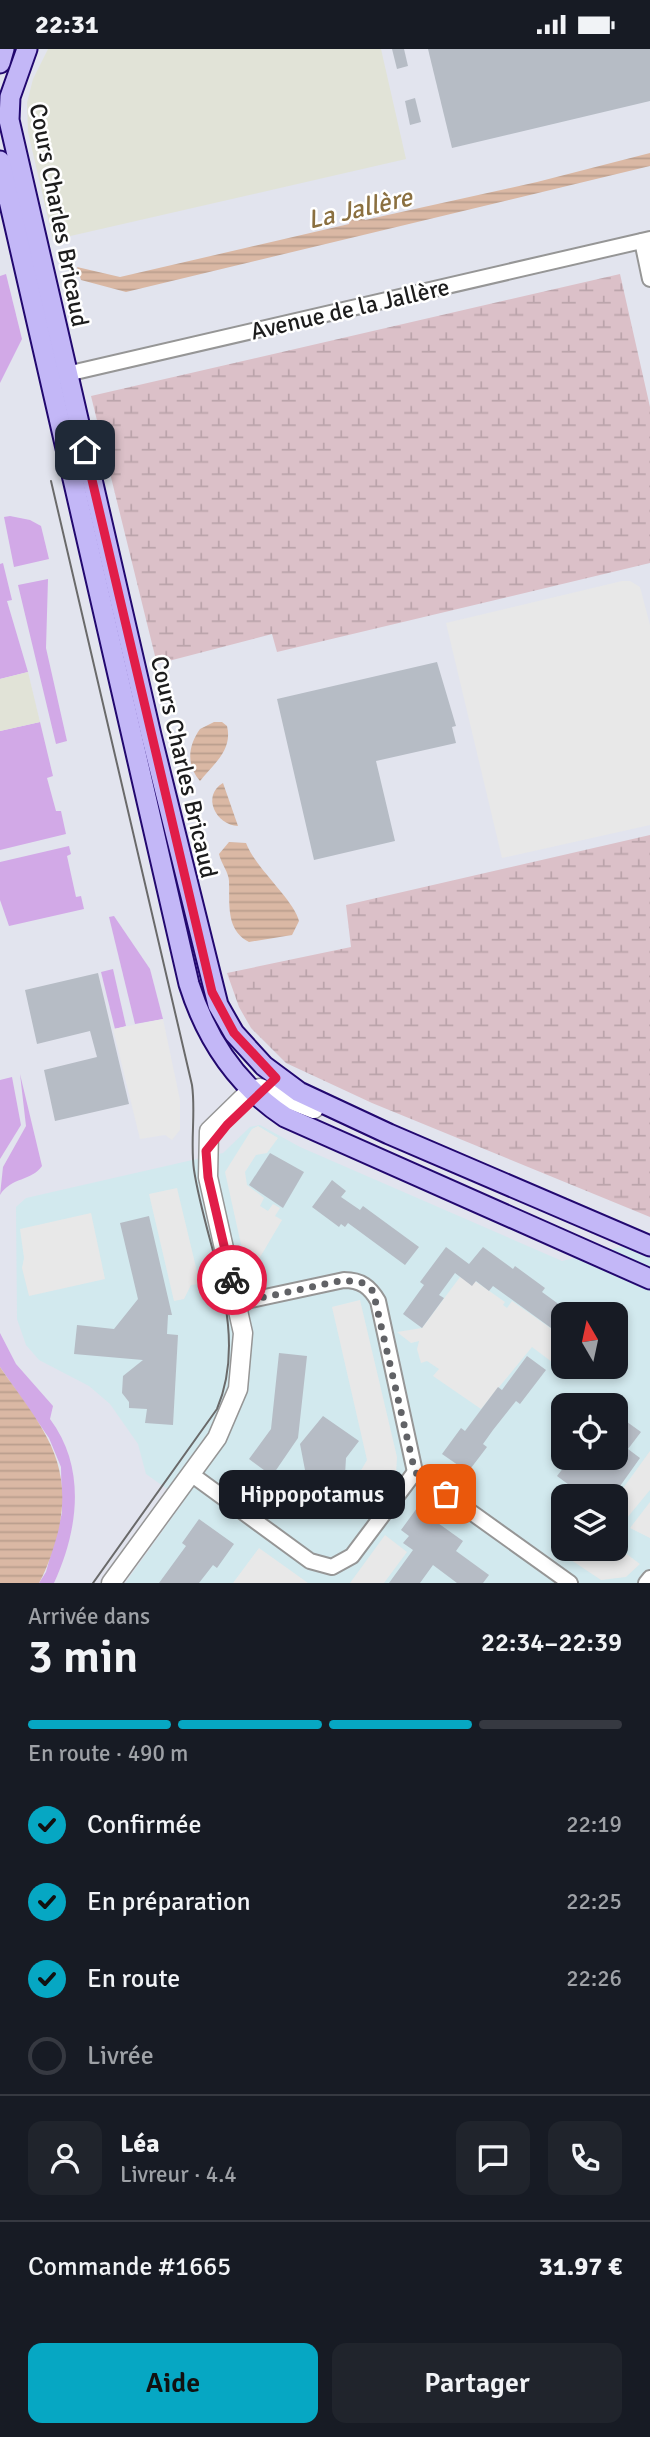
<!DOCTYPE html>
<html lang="fr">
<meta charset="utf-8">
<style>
body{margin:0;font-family:Signika,sans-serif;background:#20242c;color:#f1f3f6;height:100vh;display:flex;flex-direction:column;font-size:26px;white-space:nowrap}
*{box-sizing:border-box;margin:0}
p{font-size:23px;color:#9ea1a6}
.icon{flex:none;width:38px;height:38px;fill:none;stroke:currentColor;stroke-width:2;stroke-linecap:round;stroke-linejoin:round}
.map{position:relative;height:1534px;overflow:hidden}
.sheet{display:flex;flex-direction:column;background:#171b24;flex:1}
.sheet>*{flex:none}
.needle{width:46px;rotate:351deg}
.controls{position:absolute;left:551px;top:1253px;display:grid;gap:14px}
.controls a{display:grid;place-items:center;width:77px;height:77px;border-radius:14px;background:#171b24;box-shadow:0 4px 10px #0003;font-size:35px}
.pin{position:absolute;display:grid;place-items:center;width:60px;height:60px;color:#fff;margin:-30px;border-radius:14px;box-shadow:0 4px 10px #0006}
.courier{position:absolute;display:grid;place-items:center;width:70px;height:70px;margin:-35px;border:5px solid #e11d48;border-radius:50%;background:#fff;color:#222;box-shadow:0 2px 9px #0007}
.bubble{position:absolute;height:49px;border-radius:14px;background:#171b24;box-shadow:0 4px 10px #0003;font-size:23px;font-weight:600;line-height:49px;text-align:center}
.summary em{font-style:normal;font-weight:600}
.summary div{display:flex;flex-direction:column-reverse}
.summary{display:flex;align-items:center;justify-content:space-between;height:119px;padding:0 28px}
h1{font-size:46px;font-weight:600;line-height:52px}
.bar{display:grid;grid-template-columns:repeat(4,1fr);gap:10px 7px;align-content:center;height:84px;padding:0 28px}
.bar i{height:9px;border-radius:5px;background:#363941}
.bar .selected{background:#06a7c3}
.bar p{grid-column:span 4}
.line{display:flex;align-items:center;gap:18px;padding:0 28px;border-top:2px solid #363941}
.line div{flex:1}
.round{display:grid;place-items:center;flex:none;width:74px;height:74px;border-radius:14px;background:#20242c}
ol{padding:0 28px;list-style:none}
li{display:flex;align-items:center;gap:21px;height:77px}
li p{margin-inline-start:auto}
li .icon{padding:7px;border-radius:50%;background:#06a7c3;color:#111;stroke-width:4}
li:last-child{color:#9ea1a6}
li i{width:38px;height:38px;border:4px solid #363941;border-radius:50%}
.cta{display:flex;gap:14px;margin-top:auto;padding:14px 28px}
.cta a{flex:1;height:80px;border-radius:14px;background:#06a7c3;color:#111;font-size:28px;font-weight:600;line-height:80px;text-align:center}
.cta a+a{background:#20242c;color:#f1f3f6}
.status{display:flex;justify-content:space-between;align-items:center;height:49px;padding:0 35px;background:#171b24;direction:ltr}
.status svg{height:19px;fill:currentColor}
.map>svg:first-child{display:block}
.commercial{fill:#d2e9ee;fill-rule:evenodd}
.grass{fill:#d2a9e7}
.wetland{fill:url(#wetland-marsh)}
.parking{fill:#e8e8e8}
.plaza{fill:#e1e3d7}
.water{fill:url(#water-rules)}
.building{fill:#b6bcc5}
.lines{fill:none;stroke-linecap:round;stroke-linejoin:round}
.minor-casing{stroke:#969696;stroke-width:18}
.tertiary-casing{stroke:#969696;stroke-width:21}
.secondary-casing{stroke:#22086f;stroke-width:23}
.minor{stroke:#fff;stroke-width:14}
.tertiary{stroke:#fff;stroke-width:18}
.secondary{stroke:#c3b7f7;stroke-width:19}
.tram{stroke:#6a6a6a;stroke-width:2}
.done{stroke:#616266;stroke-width:7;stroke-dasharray:0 12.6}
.route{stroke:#e11d48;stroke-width:9}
.labels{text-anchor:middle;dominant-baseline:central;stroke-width:5;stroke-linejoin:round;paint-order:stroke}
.street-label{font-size:24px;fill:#1c1c1c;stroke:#fff}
.water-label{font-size:26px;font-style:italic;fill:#8b7040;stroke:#fff}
</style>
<div class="status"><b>22:31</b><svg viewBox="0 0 49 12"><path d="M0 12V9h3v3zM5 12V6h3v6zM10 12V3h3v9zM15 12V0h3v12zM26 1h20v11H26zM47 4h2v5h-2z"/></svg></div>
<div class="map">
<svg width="650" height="1534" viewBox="0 0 650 1534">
<defs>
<pattern id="wetland-marsh" width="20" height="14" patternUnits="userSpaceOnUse" patternTransform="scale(1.75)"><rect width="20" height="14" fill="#dbc0c8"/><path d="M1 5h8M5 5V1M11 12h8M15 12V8" fill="none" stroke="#bba4ab"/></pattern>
<pattern id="water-rules" width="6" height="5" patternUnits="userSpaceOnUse" patternTransform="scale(1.75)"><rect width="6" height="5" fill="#dab8a4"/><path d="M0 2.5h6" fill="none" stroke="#ba9e8d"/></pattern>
</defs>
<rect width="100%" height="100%" fill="#e2e4ee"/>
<!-- commercial -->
<path class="commercial" d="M 260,1076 L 300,1098 L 562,1212 L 650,1191 L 650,1534 L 125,1534 L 184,1452 L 146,1425 L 138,1395 L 110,1355 L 89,1337 L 39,1311 L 26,1296 L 17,1270 L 16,1158 L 26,1149 L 223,1104 L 250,1078 ZM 564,1265 L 616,1265 L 616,1318 L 564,1318 ZM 564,1356 L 616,1356 L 616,1409 L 564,1409 ZM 564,1447 L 616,1447 L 616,1500 L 564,1500 Z"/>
<!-- grass -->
<g class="grass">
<polygon points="6,225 22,290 0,334 0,227"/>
<polygon points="10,467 30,471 41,477 49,510 14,518 4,468"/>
<polygon points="3,514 12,551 7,552 28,623 0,630 0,515"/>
<polygon points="48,530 46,599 67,692 56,695 18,536"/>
<polygon points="40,673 53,727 47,729 56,762 61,762 66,785 0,801 0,682"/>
<polygon points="69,797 71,805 67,807 76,848 81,847 84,860 9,877 0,851 0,813"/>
<polygon points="114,867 150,920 163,970 135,975 109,868"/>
<polygon points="113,920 126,977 115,980 101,923"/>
<path d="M 20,1025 L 42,1117 C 32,1132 11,1128 0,1146 L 3,1118 L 26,1077 Z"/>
<polygon points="12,1028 21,1076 0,1110 0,1031"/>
<path d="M 0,1284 L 16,1315 L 53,1357 L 50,1370 C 87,1419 78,1482 54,1534 L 39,1534 L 46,1523 L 62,1464 L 61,1418 L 49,1389 L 0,1318 Z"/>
</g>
<!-- wetland -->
<g class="wetland">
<polygon points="620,225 650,358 650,514 277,603 272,585 157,615 91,347"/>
<polygon points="650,786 650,1168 372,1054 286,1014 251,979 239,958 227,924 351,898 346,856"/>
</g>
<!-- parking -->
<g class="parking">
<polygon points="622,532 630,532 640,538 650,576 650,776 502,809 446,574"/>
<polygon points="163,970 180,1051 180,1081 172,1091 165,1086 140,1090 113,980"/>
<polygon points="258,1077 278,1089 267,1104 256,1106 245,1123 247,1136 264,1149 260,1157 268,1162 273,1155 280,1159 275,1167 282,1171 256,1215 244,1209 225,1123 252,1080"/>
<polygon points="177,1139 200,1235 191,1236 184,1250 174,1252 149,1145"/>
<polygon points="91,1164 105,1230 29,1247 22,1219 24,1209 20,1180"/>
<polygon points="460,1228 475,1232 505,1253 503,1256 507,1259 512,1252 563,1288 563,1306 556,1316 532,1298 481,1360 433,1327 439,1320 427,1312 421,1314 417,1300 419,1292 411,1294 397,1283 422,1279"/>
<polygon points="360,1251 397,1408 396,1426 380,1448 356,1430 367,1411 332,1258"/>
<polygon points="650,1402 650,1441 622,1475 616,1470 616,1449"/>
<polygon points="650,1453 650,1489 630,1479"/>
<polygon points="385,1486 407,1503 384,1534 350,1534"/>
<polygon points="563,1497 564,1500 612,1500 606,1508 610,1511 619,1509 624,1503 640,1515 626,1528 601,1531 559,1503"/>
<polygon points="259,1499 308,1534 233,1534"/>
</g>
<!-- plaza -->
<g class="plaza">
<polygon points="48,0 381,0 406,110 53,191 28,83 27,54 33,30"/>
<polygon points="28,623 40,673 0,682 0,630"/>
</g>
<!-- water -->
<g class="water">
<polygon points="650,104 650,117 126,243 81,231 77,218 120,228 336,178 349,175 350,170 361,167 365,171 537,133"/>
<path d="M 214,673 L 222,673 L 227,677 C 233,702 213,715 200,732 C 186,716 188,697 200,680 Z"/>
<path d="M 223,734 L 238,777 C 216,776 201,747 223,734 Z"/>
<path d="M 229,793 L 246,794 C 256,820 294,851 299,872 L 292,886 L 249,893 C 225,881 230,853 229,832 C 229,824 221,814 219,805 Z"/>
<path d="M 0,1318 C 39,1375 75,1410 58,1483 C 53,1501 48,1518 39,1534 L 0,1534 Z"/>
</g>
<!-- building -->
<g class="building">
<polygon points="392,0 404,0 408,17 397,20"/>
<polygon points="428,0 650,0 650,52 452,99"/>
<polygon points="415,49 421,73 410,76 405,52"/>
<polygon points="437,613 456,677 452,678 456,694 376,712 395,792 314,811 277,650"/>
<polygon points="98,924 129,1055 55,1072 44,1021 97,1008 90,982 37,995 25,941"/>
<polygon points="270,1104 304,1123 283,1159 249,1136"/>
<polygon points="332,1131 346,1142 341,1148 360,1161 363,1157 419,1198 405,1216 348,1174 345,1178 341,1175 339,1178 312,1158"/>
<polygon points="149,1167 172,1266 168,1266 167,1285 178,1286 173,1376 145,1374 147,1360 129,1359 129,1353 122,1344 123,1327 143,1311 74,1305 77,1276 114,1280 138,1250 120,1174"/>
<polygon points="446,1198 469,1215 483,1198 513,1220 515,1217 545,1239 542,1243 564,1259 564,1276 558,1284 493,1237 489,1242 476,1232 472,1237 455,1224 439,1246 444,1249 422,1279 403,1265 424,1236 420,1233"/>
<polygon points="279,1304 307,1307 298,1389 272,1427 249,1410 271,1380"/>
<polygon points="527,1307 546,1321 520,1355 516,1352 493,1381 483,1395 487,1398 468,1423 442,1405 461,1379 465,1382 498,1338 502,1341"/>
<polygon points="616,1365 641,1383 628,1400 640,1409 613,1447 577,1447 580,1444 557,1427 571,1409 616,1409"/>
<polygon points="323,1367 359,1392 346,1409 345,1426 333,1425 328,1430 316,1431 305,1421 300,1395"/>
<polygon points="417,1459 463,1492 456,1502 489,1526 483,1534 457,1534 433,1516 420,1534 389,1534 413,1501 403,1494 409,1487 401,1481"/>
<polygon points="199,1470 234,1495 217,1519 213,1516 199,1534 159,1534 186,1497 182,1494"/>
</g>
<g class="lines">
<!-- minor casing -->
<g class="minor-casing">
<g id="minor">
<polyline points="642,192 650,230"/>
<polyline points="58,327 650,190"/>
<path d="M 237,1254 L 344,1231 C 361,1231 370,1238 378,1252 L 415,1423"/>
<polyline points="191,1425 310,1512 332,1518 352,1507 415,1423 570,1534"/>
<polyline points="646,1534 650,1529"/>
</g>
</g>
<!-- tertiary casing -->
<g class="tertiary-casing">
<polyline id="tertiary" points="111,1534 217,1389 238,1340 243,1284 208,1128 209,1082 251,1041 260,1039 314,1060"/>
</g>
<!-- secondary casing -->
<g class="secondary-casing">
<g id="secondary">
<polyline points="27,0 10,48 9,71 151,686 218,956 234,984 264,1017 299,1043 389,1085 650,1197"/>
<polyline points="0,14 4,0"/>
<path d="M 0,112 L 189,935 C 206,989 237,1036 285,1068 L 650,1230"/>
</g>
</g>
<!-- minor -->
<use href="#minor" class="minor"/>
<!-- tertiary -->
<use href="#tertiary" class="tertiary"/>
<!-- secondary -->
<use href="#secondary" class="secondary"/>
<!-- tram -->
<path class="tram" d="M 51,432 L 192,1036 C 196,1064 190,1093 194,1121 C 206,1200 250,1281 217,1360 L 93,1534"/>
</g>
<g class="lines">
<!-- done -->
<polyline class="done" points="232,1231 237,1254 344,1231 363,1234 373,1242 415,1423 446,1445"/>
<!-- route -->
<polyline class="route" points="85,401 212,943 234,984 276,1029 227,1076 206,1102 208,1128 232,1231"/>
</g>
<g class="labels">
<!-- street labels -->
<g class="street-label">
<text transform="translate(59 166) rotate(79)">Cours Charles Bricaud</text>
<text transform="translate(350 260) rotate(-13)">Avenue de la Jallère</text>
<text transform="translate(184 718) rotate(77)">Cours Charles Bricaud</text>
</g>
<!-- water labels -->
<g class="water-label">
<text transform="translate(360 160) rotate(-13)">La Jallère</text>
</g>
</g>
</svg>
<div class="controls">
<a><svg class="needle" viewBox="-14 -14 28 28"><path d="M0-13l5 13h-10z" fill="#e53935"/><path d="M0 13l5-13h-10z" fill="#9ea1a6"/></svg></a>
<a><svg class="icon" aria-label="locate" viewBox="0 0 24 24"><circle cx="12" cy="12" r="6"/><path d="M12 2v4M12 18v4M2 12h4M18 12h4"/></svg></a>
<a><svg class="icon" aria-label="layers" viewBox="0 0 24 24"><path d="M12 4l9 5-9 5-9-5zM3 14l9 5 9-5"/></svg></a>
</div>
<div class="pin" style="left:446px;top:1445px;background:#ea580c"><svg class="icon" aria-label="bag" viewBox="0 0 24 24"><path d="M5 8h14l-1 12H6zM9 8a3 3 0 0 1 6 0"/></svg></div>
<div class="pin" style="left:85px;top:401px;background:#1f2937"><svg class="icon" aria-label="home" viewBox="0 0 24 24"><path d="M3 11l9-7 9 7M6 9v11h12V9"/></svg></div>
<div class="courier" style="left:232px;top:1231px"><svg class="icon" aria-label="bike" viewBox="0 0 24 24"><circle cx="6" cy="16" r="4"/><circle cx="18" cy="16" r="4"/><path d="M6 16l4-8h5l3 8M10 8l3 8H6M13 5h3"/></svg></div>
<div class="bubble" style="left:219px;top:1421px;width:186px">Hippopotamus</div>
</div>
<section class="sheet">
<div class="summary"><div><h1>3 min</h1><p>Arrivée dans</p></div><em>22:34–22:39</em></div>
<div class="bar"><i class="selected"></i><i class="selected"></i><i class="selected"></i><i></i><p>En route · 490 m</p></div>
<ol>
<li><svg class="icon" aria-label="check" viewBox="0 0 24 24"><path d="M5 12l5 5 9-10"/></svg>Confirmée<p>22:19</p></li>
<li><svg class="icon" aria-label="check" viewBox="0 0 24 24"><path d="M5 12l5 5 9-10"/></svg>En préparation<p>22:25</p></li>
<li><svg class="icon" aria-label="check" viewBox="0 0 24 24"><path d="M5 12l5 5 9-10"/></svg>En route<p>22:26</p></li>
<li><i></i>Livrée</li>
</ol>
<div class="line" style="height:126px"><a class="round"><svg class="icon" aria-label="person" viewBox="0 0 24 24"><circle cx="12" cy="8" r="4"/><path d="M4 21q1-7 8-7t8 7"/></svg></a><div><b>Léa</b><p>Livreur · 4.4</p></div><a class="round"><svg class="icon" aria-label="chat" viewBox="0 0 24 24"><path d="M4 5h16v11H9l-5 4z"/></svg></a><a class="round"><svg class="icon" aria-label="phone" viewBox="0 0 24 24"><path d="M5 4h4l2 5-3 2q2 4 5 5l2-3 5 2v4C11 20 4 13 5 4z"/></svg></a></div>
<div class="line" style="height:91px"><div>Commande #1665</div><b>31.97 €</b></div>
<div class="cta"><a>Aide</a><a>Partager</a></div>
</section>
